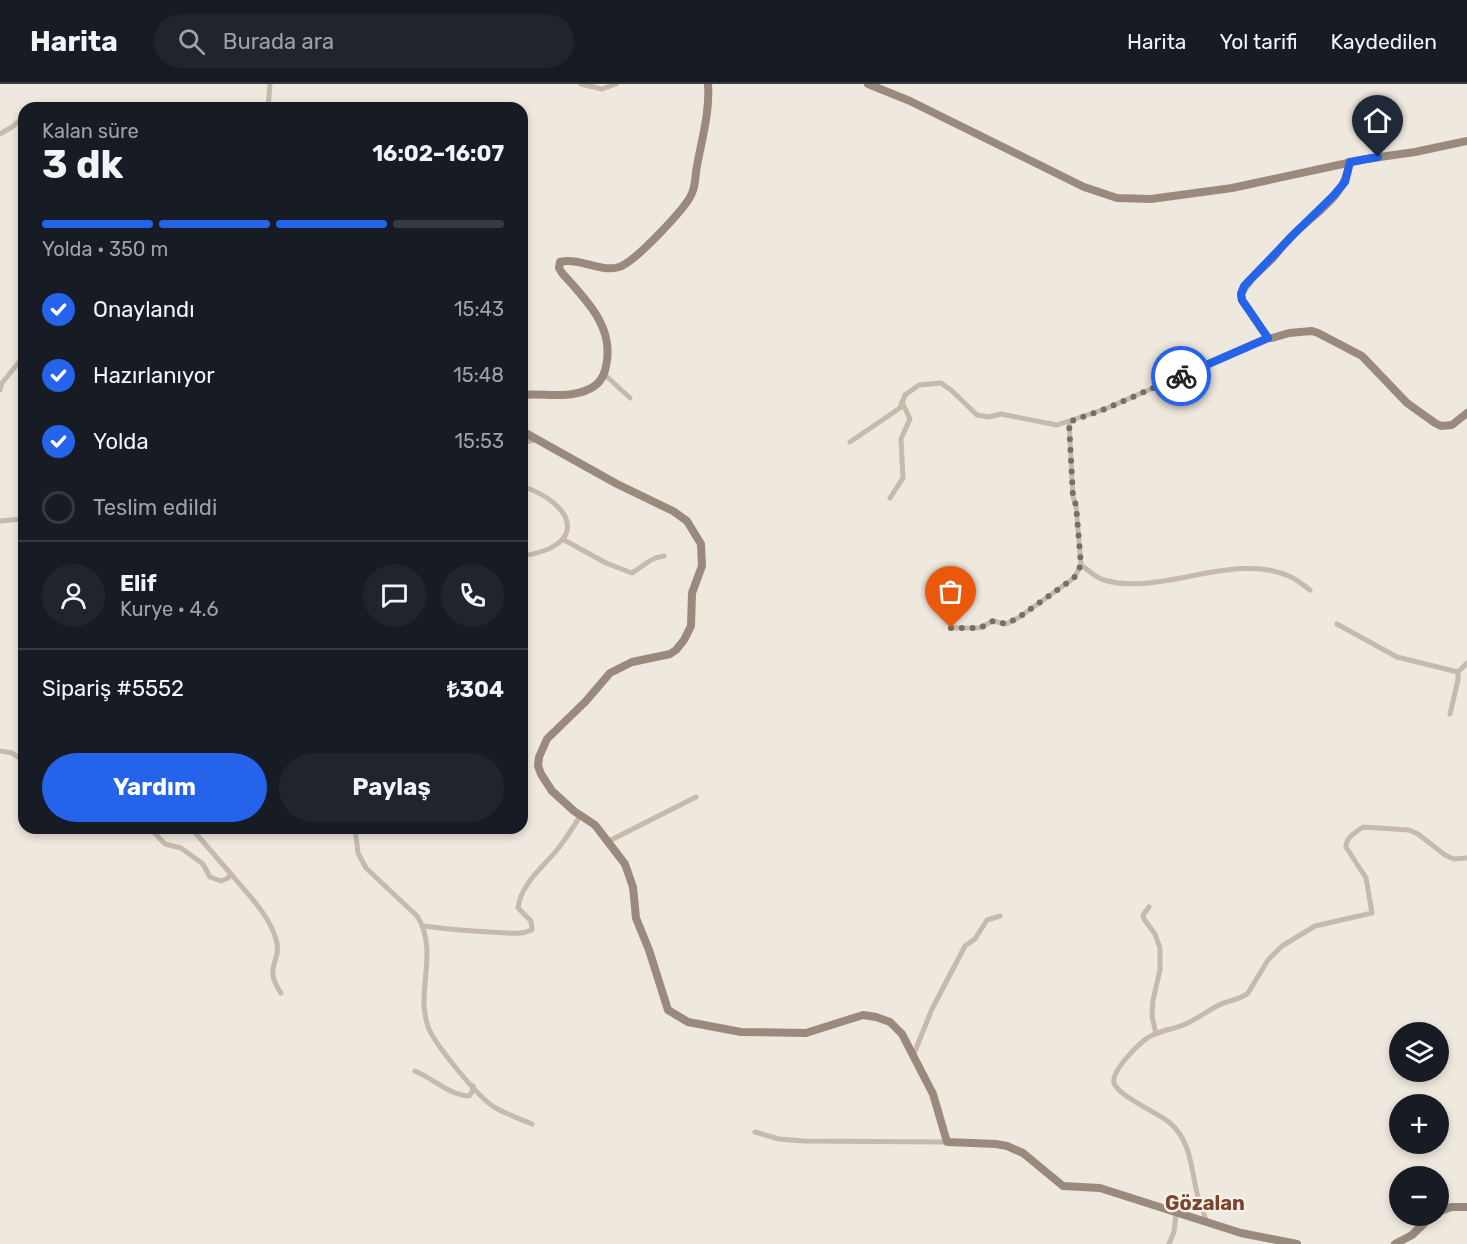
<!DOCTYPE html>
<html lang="tr">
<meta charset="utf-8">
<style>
body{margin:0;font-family:Rubik,sans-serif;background:#20242c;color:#f1f3f6;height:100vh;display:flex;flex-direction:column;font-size:22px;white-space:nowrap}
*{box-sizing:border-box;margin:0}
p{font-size:20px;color:#9ea1a6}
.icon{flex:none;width:33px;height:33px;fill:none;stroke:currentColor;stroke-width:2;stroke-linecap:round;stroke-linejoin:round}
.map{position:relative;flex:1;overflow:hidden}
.details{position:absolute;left:18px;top:18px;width:510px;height:732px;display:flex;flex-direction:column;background:#171b24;border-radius:18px;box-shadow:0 3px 9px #0003}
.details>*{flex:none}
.fabs{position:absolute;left:1389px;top:938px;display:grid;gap:12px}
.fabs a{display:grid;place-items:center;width:60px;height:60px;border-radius:50%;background:#171b24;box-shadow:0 3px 9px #0003;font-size:30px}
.pin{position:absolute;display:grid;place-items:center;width:51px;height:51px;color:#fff;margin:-62px -26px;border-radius:50% 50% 50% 0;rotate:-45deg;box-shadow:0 0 6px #0007}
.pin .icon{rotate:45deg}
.courier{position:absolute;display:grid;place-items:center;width:60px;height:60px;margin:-30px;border:4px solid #2563eb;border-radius:50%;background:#fff;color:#222;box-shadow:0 2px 8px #0007}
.head em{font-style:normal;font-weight:700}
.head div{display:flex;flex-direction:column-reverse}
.head{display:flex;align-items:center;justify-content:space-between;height:102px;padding:0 24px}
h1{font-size:39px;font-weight:700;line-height:45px}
.bar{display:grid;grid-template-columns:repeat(4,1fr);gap:9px 6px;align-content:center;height:72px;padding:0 24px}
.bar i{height:8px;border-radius:4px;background:#363941}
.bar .active{background:#2563eb}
.bar p{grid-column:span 4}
.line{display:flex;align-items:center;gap:15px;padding:0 24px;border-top:2px solid #363941}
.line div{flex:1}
.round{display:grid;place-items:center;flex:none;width:63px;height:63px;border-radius:32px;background:#20242c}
ol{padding:0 24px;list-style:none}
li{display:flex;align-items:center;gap:18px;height:66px}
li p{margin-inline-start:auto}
li .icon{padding:6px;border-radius:50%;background:#2563eb;color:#fff;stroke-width:4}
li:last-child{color:#9ea1a6}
li i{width:33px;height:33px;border:3px solid #363941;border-radius:50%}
.button{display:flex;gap:12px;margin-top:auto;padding:12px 24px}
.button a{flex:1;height:69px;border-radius:36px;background:#2563eb;color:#fff;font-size:24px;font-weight:700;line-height:69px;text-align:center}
.button a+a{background:#20242c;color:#f1f3f6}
header{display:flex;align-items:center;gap:36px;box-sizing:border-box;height:84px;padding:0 30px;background:#171b24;border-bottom:2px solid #363941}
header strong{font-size:28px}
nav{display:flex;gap:33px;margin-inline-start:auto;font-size:21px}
.search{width:420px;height:54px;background:#20242c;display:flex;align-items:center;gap:15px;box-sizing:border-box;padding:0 21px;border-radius:33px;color:#9ea1a6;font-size:22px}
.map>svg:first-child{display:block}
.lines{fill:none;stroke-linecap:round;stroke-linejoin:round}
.street{stroke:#c5baab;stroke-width:5}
.secondary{stroke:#998a7d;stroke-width:8}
.done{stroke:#756f68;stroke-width:6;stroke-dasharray:0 10.8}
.route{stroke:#2563eb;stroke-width:8}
.labels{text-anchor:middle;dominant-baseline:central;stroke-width:4.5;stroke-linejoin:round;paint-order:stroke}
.quarter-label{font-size:20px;font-weight:bold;fill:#79462d;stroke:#f7f2e9}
</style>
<header>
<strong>Harita</strong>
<div class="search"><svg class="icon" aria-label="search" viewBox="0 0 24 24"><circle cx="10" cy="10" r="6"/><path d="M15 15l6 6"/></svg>Burada ara</div>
<nav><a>Harita</a><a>Yol tarifi</a><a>Kaydedilen</a></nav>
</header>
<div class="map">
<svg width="1467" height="1160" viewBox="0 0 1467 1160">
<rect width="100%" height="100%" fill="#efe8de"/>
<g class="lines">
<!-- street -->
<g class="street">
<polyline points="581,0 602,5 616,0"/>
<polyline points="268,24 270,0"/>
<polyline points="0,50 12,43 24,33"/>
<polyline points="604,290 630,314"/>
<polyline points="0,306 2,299 24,272"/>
<polyline points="850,358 900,324 905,311 919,301 941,299 951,306 977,331 989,333 1001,330 1057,341 1105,325 1268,254"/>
<polyline points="522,359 534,356"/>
<path d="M 522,402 C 575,420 590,462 522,472"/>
<polyline points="890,414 903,394 901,355 910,335 902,318"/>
<polyline points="0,437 22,435"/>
<path d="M 564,456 L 606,479 L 632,489 C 644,482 649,474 664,472"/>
<path d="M 1081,481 C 1088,486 1096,494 1104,496 C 1160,513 1235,466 1291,493 C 1298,496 1304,502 1310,506"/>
<polyline points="1337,540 1397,573 1458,588"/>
<polyline points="951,544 979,544 993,537 1006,540 1018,534 1074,494 1081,481 1076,421 1073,413 1069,338"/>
<polyline points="1450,630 1458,596 1458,588 1467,579"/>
<polyline points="0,667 12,669 24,677"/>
<polyline points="150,744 165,760 181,764 203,780 210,793 221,797 228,794 231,790 191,744"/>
<path d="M 355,744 L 358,769 L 366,784 L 417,832 C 435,860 423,891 424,923 C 425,929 426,939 429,945 C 437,963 478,1013 494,1023 C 506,1030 520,1035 532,1040"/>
<polyline points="607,758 696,713"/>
<path d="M 231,790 C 247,809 269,831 276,855 C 283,878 262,881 281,909"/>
<polyline points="1149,823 1143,831 1144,835 1155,850 1160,864 1160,886 1153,916 1152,932 1156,950"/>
<path d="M 424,842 C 446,845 467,847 490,848 C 505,848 518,852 532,846 L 531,837 L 518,824 C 521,800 542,784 557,766 C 566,755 573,743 581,731"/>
<polyline points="913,972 932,925 965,862 975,855 987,836 1000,832"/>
<path d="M 415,987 C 434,995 449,1011 469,1012 L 472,1008 L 473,1002"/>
<polyline points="755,1048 779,1055 804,1057 947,1058"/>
<path d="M 1207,1139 C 1204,1130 1201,1122 1198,1113 C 1191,1087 1192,1057 1169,1038 C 1158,1029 1118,1012 1114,999 C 1111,987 1139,959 1149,953 C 1160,946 1172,946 1183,941 C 1196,936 1207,927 1219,921 C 1229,916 1240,916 1248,909 L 1268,876 L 1282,862 L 1315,842 L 1372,829 L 1366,794 L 1346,763 C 1346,753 1356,748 1363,743 L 1409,746 L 1418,750 L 1445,771 L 1454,775 L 1467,774"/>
<polyline points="1169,1160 1174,1148 1176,1129"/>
</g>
<!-- secondary -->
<g class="secondary">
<polyline points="868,0 910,17 1084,103 1117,114 1151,115 1232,104 1366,75 1415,68 1467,57"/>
<path d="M 1349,78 C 1348,109 1317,128 1297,147 C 1287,155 1280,166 1272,175 C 1261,186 1248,195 1241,210 L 1242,216 L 1268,254 L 1272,254 L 1289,249 L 1312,247 L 1318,249 L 1362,272 L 1407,319 L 1435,339 L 1441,342 L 1452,341 L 1467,329"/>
<path d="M 522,311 C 543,309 566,315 587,306 C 598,302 604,293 606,282 C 615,243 586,216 562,189 L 559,184 L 560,178 C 580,173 600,189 619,183 C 634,179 687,123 692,109 C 696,100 695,91 697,82 C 702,54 710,28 708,0"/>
<polyline points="522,347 617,400 673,427 687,437 701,460 702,482 692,509 691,542 684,556 676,566 670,570 632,578 610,589 586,617 547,655 539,673 538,682 541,690 552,707 574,727 595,741 625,780 633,803 636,834 649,866 668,926 688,938 741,948 806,949 863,931 876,933 890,938 902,950 933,1010 947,1058 996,1060 1007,1062 1023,1069 1063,1102 1100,1104 1241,1149 1297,1160"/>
<polyline points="1438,1128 1451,1123 1467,1123"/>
<polyline points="1395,1160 1412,1151 1433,1131"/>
</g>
</g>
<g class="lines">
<!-- done -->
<polyline class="done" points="951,544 980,544 993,537 1006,540 1018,534 1074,494 1081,481 1076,421 1073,413 1069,338 1105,325 1181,292"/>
<!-- route -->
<polyline class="route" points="1181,292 1268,254 1242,216 1241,210 1244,202 1296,148 1333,112 1345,98 1350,78 1378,73"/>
</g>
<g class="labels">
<!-- quarter labels -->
<g class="quarter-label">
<text x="1205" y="1119">Gözalan</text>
</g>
</g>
</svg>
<div class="fabs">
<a><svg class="icon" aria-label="layers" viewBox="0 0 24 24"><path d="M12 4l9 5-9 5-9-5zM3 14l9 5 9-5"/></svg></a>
<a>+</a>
<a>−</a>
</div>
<div class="pin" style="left:951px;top:544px;background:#ea580c"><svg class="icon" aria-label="bag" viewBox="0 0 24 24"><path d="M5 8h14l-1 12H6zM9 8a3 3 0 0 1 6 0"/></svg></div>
<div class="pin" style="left:1378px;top:73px;background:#1f2937"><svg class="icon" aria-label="home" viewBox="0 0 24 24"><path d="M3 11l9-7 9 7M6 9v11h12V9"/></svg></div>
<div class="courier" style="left:1181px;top:292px"><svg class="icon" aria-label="bike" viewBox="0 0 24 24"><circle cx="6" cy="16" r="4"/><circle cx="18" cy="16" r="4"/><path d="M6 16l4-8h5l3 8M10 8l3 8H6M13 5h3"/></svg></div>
<section class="details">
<div class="head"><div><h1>3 dk</h1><p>Kalan süre</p></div><em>16:02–16:07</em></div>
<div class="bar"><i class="active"></i><i class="active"></i><i class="active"></i><i></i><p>Yolda · 350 m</p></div>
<ol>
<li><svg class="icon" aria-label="check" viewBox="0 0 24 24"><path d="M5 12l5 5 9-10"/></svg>Onaylandı<p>15:43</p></li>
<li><svg class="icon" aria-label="check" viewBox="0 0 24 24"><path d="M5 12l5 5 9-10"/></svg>Hazırlanıyor<p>15:48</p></li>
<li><svg class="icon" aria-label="check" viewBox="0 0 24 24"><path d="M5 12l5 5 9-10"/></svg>Yolda<p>15:53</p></li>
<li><i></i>Teslim edildi</li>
</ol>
<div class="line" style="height:108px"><a class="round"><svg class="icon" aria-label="person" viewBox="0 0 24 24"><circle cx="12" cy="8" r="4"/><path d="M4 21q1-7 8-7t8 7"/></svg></a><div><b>Elif</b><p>Kurye · 4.6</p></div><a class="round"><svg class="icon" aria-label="chat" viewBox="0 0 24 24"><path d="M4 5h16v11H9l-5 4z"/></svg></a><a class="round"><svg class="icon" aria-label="phone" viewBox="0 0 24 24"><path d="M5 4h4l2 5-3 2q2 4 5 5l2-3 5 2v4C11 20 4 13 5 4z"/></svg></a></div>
<div class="line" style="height:78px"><div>Sipariş #5552</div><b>₺304</b></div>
<div class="button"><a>Yardım</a><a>Paylaş</a></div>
</section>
</div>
